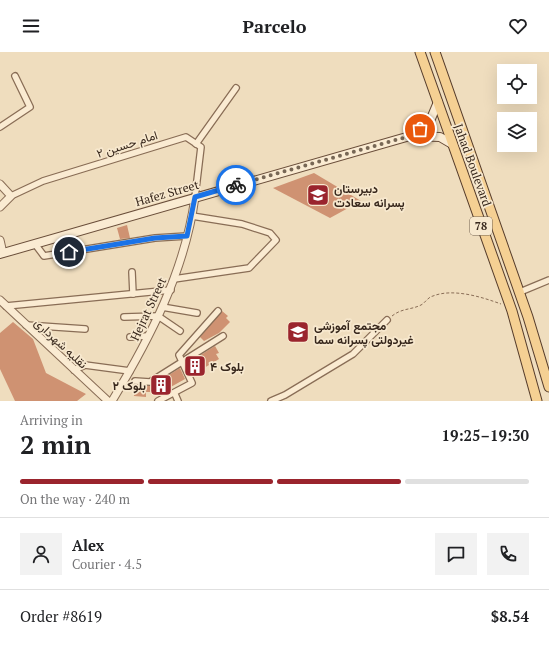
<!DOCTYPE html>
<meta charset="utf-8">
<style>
body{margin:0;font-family:"PT Serif",Vazirmatn,serif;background:#f2f2f2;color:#202124;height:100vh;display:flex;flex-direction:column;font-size:15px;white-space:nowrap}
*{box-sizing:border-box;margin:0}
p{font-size:13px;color:#757577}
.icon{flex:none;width:22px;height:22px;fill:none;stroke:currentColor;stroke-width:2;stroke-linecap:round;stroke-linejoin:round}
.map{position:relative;height:349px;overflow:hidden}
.drawer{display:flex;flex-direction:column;background:#fff;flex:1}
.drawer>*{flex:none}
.buttons{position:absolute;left:497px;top:12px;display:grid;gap:8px}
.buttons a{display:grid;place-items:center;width:40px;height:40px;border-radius:0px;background:#fff;box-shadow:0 4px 16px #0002;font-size:20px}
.pin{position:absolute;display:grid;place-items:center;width:34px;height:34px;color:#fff;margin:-17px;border:2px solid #fff;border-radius:50%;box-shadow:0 1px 4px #0007}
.courier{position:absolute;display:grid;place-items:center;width:40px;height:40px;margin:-20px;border:3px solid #1a73e8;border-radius:50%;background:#fff;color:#222;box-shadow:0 1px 5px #0007}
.head em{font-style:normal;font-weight:600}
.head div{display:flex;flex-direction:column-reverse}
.head{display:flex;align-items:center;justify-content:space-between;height:68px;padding:0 20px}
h1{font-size:26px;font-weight:600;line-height:30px}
.bar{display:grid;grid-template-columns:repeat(4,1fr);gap:6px 4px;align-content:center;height:48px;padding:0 20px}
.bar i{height:5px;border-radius:3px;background:#e0e0e0}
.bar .selected{background:#9a242d}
.bar p{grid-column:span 4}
.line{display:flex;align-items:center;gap:10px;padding:0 20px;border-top:1px solid #e0e0e0}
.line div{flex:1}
.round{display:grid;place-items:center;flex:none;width:42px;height:42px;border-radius:0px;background:#f2f2f2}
header{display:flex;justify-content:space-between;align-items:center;height:52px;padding:0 20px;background:#fff;font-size:18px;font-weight:600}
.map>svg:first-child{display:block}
.building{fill:#cf9272}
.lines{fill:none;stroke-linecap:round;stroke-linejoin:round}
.minor-casing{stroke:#896d56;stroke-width:8}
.tertiary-casing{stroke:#896d56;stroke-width:9}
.secondary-casing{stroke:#6a4e3a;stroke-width:10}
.primary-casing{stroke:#563c2b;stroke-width:11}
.path{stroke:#896d56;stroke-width:1;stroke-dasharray:3 2;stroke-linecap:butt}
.minor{stroke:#faebd2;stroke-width:5.5}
.tertiary{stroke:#faebd2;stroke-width:7}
.secondary{stroke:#faebd2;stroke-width:8}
.primary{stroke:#f5d093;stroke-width:9}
.done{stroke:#776755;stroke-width:4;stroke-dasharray:0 7.2}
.route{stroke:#1a73e8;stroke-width:5}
.labels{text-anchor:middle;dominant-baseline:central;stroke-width:3.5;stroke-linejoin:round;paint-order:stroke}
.shield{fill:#f7e8ce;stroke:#716151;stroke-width:1}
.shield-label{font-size:11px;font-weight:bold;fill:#37271c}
.street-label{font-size:12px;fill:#37271c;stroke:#f7e8ce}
.poi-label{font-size:12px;font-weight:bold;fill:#37271c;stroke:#f7e8ce;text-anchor:start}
</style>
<header><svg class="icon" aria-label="menu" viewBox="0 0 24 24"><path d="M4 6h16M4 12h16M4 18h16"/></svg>Parcelo<svg class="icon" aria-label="heart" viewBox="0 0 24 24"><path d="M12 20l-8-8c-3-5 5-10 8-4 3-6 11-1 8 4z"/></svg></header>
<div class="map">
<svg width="549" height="349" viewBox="0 0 549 349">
<rect width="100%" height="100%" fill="#efddbe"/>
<!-- building -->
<g class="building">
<polygon points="314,121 361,149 330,166 273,136"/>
<polygon points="127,173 130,186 120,187 117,176"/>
<polygon points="222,259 228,264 226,266 230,270 219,281 204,289 200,285"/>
<polygon points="13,270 33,287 46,321 86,342 77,349 15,349 0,317 0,281"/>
<polygon points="215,294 219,301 216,302 219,307 194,322 188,311"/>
<polygon points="180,316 185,327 160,341 157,337 155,338 153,333"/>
<polygon points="133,333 150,334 150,340 146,340 146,345 134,344"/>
</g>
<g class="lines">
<!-- minor casing -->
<g class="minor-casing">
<g id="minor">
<polyline points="0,75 30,55 15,24"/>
<polyline points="196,92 236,36"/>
<polyline points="11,144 43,129 186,85 201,95 195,145"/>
<polyline points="35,192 44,204 155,186 187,184"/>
<polyline points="132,220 133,242"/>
<polyline points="174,227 249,216 276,188 270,181 242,172 192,164"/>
<polyline points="520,240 549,228"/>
<polyline points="6,254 171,238"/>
<polyline points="162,255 197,261"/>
<polyline points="124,265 158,264 180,279"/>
<polyline points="26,273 85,277"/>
<polyline points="130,285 148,284"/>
<polyline points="74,318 85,313 130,319"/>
<polyline points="135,329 150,330 223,284"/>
<polyline points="175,342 178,349"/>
<polyline points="158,349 192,331 179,303 218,259"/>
<polyline points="271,349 285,343 353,302 387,268"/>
</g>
</g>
<!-- tertiary casing -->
<g class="tertiary-casing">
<g id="tertiary">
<polyline points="0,132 11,144 0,155"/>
<polyline points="0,188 3,201"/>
<polyline points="0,248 108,349"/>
<path d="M 112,349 C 150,286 185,219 195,145"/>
</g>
</g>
<!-- secondary casing -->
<g class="secondary-casing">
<g id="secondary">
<polyline points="410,84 430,69 438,50"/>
<polyline points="0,202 410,84 440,85 452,92"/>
</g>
</g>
<!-- primary casing -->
<g class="primary-casing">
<g id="primary">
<polyline points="420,0 512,259 537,349"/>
<polyline points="435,0 528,265 549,335"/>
</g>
</g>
<!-- path -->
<path class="path" d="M 392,264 C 402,256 411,258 421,253 C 425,251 428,245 433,244 C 453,236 482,245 501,252"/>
<!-- minor -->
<use href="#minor" class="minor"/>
<!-- tertiary -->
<use href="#tertiary" class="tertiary"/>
<!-- secondary -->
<use href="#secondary" class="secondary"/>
<!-- primary -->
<use href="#primary" class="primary"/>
</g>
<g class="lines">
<!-- done -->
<polyline class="done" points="236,133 410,84 420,77"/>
<!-- route -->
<polyline class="route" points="69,200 155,186 187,184 195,145 236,133"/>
</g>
<!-- icons -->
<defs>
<g id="school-square" transform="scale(1.15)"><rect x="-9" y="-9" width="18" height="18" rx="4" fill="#9a242d" stroke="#f7e8ce"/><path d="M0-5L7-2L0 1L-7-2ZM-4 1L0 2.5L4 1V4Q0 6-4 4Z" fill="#fff"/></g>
<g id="building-square" transform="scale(1.15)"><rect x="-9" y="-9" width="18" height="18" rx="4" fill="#9a242d" stroke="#f7e8ce"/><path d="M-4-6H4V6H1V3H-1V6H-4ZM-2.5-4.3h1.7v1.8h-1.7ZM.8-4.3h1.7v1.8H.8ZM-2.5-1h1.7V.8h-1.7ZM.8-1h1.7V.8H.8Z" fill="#fff"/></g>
</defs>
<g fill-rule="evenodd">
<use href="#school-square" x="318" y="143"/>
<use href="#school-square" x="298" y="280"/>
<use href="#building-square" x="195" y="314"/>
<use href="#building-square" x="161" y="333"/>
</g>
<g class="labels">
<!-- shield labels -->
<rect class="shield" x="470" y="165" width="22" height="18" rx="3"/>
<g class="shield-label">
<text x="481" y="174">78</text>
</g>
<!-- street labels -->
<g class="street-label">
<text transform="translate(127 92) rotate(-18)">امام حسین ۲</text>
<text transform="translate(473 113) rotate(70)">Jahad Boulevard</text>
<text transform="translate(167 141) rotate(-16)">Hafez Street</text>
<text transform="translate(148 257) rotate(-65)">Hejrat Street</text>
<text transform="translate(61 291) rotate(43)">نقلیه شهرداری</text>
</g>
<!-- poi labels -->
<g class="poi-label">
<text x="334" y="136">دبیرستان<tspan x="334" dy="14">پسرانه سعادت</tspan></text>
<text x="314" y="273">مجتمع آموزشی<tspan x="314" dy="14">غیردولتی پسرانه سما</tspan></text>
<text x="210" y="314">بلوک ۴</text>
<text x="146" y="333" text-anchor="end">بلوک ۲</text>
</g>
</g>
</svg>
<div class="buttons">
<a><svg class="icon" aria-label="locate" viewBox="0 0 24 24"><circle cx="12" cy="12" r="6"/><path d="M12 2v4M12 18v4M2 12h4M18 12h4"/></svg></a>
<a><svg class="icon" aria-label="layers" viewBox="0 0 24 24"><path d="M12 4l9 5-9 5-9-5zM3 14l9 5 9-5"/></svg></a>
</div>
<div class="pin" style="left:420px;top:77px;background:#ea580c"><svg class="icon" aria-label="bag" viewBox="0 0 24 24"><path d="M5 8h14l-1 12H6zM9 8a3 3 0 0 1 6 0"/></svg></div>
<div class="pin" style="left:69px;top:200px;background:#1f2937"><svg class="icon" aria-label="home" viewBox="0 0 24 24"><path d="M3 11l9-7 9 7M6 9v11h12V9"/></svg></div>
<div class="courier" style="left:236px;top:133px"><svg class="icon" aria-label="bike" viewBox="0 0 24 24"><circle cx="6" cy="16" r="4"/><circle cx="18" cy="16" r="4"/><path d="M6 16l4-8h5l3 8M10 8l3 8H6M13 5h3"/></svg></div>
</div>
<section class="drawer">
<div class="head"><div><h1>2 min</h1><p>Arriving in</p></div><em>19:25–19:30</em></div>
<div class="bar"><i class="selected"></i><i class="selected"></i><i class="selected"></i><i></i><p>On the way · 240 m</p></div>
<div class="line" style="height:72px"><a class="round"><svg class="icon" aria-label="person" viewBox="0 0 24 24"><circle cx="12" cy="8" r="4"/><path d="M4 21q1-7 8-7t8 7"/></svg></a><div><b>Alex</b><p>Courier · 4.5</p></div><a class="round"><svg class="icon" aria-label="chat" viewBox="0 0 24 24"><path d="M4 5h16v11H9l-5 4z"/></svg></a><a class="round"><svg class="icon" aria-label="phone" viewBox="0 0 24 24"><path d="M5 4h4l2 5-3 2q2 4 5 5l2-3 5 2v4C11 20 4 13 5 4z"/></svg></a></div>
<div class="line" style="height:52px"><div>Order #8619</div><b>$8.54</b></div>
</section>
